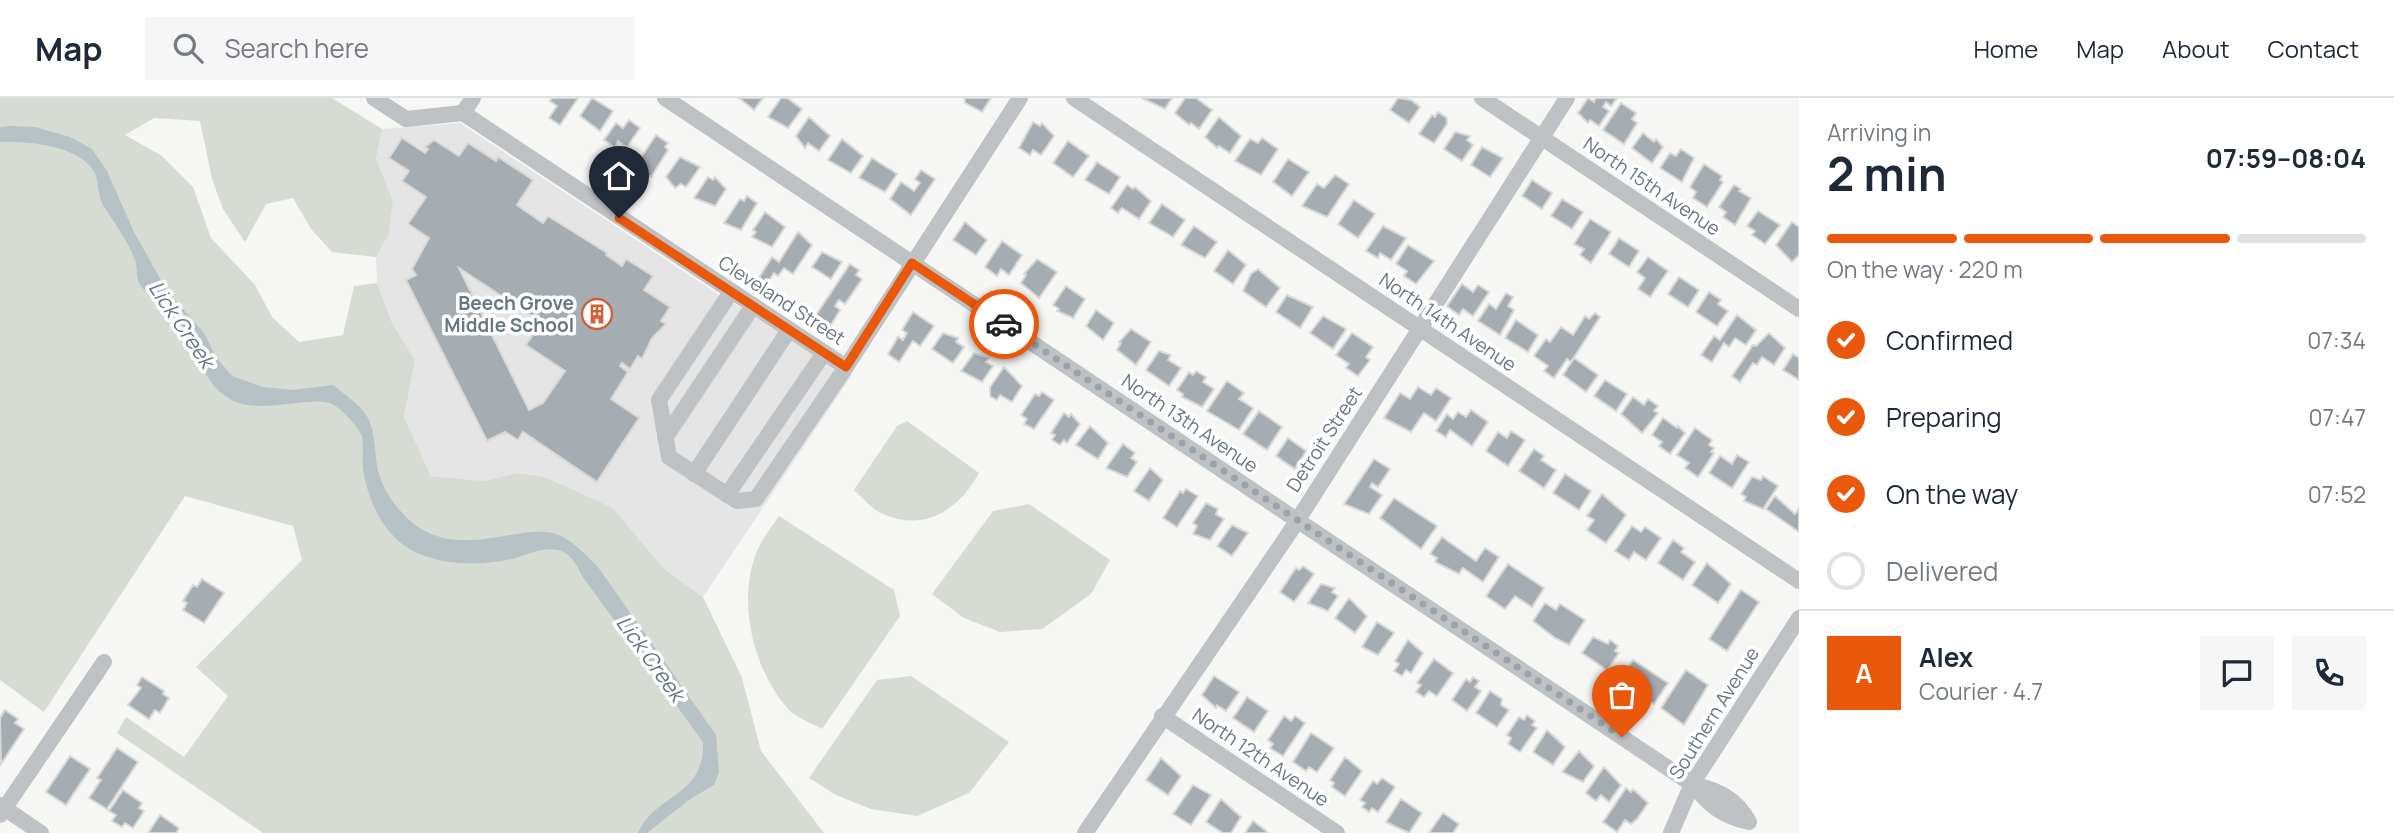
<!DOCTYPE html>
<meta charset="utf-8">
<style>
body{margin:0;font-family:Manrope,sans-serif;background:#f6f6f7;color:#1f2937;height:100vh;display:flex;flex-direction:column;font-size:26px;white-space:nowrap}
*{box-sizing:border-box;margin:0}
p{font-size:23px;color:#747a83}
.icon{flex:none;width:38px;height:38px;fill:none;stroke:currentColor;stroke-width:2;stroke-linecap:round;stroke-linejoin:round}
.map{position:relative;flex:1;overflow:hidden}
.sheet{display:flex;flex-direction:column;background:#fff;width:595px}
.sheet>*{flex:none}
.pin{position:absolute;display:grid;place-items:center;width:60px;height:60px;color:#fff;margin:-72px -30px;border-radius:50% 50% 50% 0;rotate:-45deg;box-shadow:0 0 7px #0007}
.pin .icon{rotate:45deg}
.courier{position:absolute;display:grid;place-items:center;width:70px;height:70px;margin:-35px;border:5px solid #ea580c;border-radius:50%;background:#fff;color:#222;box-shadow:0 2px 9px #0007}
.overview em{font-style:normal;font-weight:700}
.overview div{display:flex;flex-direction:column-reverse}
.overview{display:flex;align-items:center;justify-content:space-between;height:119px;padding:0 28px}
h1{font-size:46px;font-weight:700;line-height:52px}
.bar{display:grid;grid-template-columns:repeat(4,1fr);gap:10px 7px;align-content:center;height:84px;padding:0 28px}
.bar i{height:9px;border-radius:5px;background:#e0e1e3}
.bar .active{background:#ea580c}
.bar p{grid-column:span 4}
.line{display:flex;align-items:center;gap:18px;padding:0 28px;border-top:2px solid #e0e1e3}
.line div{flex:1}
.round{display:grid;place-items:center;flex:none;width:74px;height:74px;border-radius:0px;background:#f6f6f7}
ol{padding:0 28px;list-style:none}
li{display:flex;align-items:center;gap:21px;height:77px}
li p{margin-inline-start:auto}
li .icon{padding:7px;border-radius:50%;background:#ea580c;color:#fff;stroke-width:4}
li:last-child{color:#747a83}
li i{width:38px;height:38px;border:4px solid #e0e1e3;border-radius:50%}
header{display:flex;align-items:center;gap:42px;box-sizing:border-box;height:98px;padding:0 35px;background:#fff;border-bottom:2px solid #e0e1e3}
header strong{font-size:33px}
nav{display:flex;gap:38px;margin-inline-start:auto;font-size:24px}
.search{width:490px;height:63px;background:#f6f6f7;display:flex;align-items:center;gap:18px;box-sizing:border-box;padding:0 24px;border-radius:0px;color:#747a83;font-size:26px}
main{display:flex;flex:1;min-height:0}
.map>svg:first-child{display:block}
.built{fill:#e4e5e4}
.green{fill:#d6dbd3}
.water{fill:#b7c2c6}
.building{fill:#a6adb2;stroke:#d8d8d6;stroke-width:2;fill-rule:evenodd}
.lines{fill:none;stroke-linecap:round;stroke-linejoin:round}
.minor{stroke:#bec2c5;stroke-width:16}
.done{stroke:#9aa3aa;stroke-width:7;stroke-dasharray:0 12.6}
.route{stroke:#ea580c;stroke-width:9}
.labels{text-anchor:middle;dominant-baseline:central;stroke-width:7;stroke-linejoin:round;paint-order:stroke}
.street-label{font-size:19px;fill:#687682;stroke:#fff}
.poi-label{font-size:19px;font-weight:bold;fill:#687682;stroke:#fff;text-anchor:end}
.water-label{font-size:21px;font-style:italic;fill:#64777e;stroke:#fff}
</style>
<header>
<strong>Map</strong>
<div class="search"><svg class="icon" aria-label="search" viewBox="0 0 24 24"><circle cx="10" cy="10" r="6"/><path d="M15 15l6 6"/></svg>Search here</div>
<nav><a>Home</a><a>Map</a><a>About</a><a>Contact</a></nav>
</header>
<main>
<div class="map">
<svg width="1799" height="735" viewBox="0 0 1799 735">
<rect width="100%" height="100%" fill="#f6f6f4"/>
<!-- built -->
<polygon class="built" points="460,25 716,195 852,277 703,499 664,471 613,410 547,379 518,375 483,383 431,378 404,319 415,262 392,225 377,185 376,159 389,136 393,103 376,61 382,31"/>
<!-- green -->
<g class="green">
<polygon points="0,0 332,0 382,31 376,61 393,103 389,136 376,159 332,154 311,131 293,100 266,106 245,144 223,111 212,81 200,23 154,20 125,37 162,58 193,89 211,140 255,187 272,219 299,244 343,237 354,188 377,185 392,225 415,262 404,319 431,378 483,383 518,375 546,379 613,410 664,471 703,499 742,580 761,653 824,735 263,735 117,635 126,619 184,659 228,598 196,569 302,462 293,428 185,398 44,614 0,582"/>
<path d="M 907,323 L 979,375 C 958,413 922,436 879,414 C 870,409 862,399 854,392 L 897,328 Z"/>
<polygon points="1029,406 1110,462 1091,496 1042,531 1000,534 964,520 932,496 993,413"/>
<path d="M 779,418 L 894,492 L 900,518 L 822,631 C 812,625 797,620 789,612 C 752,572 734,495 761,445 C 766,435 773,427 779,418 Z"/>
<polygon points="911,578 1009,644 969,695 917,718 871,711 836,697 809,680 877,582"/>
</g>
<!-- water -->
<path class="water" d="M 10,28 L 35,29 L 70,39 L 92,51 L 107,73 L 134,134 L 167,193 L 204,235 L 216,259 L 232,278 L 263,289 L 293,292 L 333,287 C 344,296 361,307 368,320 C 375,335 375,352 377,368 C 381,392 402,420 423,432 C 470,459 528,422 561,438 C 575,445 587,458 598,469 L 716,637 L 719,674 L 714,687 L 690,701 L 647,735 L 638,735 C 655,695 705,700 703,644 L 582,478 C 577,467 571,455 558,452 C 541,448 523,459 507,462 C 481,467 453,467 428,459 C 389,448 369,409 363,371 C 362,360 364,349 362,339 C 359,329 343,313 334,307 C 312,295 261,319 230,301 C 204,286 199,257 185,232 C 174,213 153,205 141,188 C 135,180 138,171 135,162 C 128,143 114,124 103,107 C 97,96 100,83 93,72 C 76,47 27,43 0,44 L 0,29 Z"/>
<!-- building -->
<g class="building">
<polygon points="552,0 578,0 560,27 549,20 557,8 550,3"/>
<polygon points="592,0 613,13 600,33 580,18"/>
<polygon points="739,0 763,0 754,12"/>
<polygon points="781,0 787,0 802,11 788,30 768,19"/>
<polygon points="965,0 991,0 982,14 965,5"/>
<polygon points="1142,0 1172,0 1165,11"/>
<polygon points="1185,0 1196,0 1212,12 1199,31 1191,25 1189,27 1175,15"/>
<polygon points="1398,0 1411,2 1420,9 1409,25 1390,12"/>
<polygon points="1588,0 1594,4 1596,0 1617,0 1611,8 1606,4 1603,9 1609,13 1599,28 1590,22 1588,25 1578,15"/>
<polygon points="1621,5 1636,15 1632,21 1637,25 1624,46 1603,32"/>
<polygon points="1438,14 1447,20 1447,26 1434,45 1419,36 1432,17 1435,19"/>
<polygon points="809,19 830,38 819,53 808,45 805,50 796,38"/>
<polygon points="1219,19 1241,38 1230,55 1219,48 1217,50 1205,39"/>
<polygon points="629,22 640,30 627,49 618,43 615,49 604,42 616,25 623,30"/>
<polygon points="1033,24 1040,28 1042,25 1054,38 1041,57 1033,52 1030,57 1019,50"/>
<polygon points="1455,34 1470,38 1467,42 1473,47 1462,63 1444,51"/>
<polygon points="1643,35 1654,44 1656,41 1663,49 1652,65 1632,50"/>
<polygon points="656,37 668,45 665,49 668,52 651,79 643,74 640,77 633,72"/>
<path d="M 402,40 L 425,55 L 428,51 L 425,49 L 434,42 L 459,58 L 468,45 L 496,63 L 498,59 L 533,82 L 517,107 L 543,125 L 548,118 L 607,155 L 606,157 L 622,168 L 626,161 L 653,178 L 644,192 L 670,209 L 661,223 L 666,226 L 652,240 L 642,261 L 638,258 L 630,271 L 622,265 L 620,268 L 628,274 L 611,301 L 639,320 L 597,384 L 523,334 L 518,342 L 505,334 L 487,343 L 406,182 L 416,177 L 412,171 L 429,140 L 408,126 L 426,99 L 402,83 L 409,73 L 389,60 ZM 459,170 L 541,224 L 526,247 L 565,273 L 543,305 L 529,312 Z"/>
<polygon points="1262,40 1278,51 1261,77 1235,63 1250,41 1258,45"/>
<polygon points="842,41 863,58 851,75 828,62"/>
<polygon points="1068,43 1089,58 1073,79 1053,65"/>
<polygon points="1482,49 1503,60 1490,79 1471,67"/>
<polygon points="1681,51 1694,60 1682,84 1660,70 1670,55 1676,58"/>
<polygon points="680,59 700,69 686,89 681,86 675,90 666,79"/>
<polygon points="872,60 897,76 885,94 859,80"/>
<polygon points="1288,61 1309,74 1292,98 1273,84"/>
<polygon points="1097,64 1120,79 1109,96 1085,82"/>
<polygon points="1704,66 1722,78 1720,82 1723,84 1707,109 1693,100 1696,94 1690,89"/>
<polygon points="921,72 935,81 911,117 890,101 901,84 914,93 920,85 915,81"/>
<polygon points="1335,77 1349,86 1327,119 1302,108 1317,86 1324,90"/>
<polygon points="708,79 713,82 715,79 726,91 715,108 694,100"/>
<polygon points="1532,82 1552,95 1542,111 1522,98"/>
<polygon points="1127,87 1133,91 1135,89 1151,103 1139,121 1122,110 1118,115 1111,110"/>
<polygon points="1734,87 1741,91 1739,93 1751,100 1735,127 1723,119 1726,114 1719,109"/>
<polygon points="747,98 757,105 741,132 724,125 740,101 744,103"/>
<polygon points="1562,101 1583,114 1572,131 1551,118"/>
<polygon points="1354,102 1375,116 1358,140 1338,126"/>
<polygon points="1162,106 1185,122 1173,139 1149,125"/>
<polygon points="1758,113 1780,127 1765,146 1752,137 1755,133 1747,128"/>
<polygon points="765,114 785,129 772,149 752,139 756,134 753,132"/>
<polygon points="1590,121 1611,134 1591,165 1580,157 1584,151 1574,146"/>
<polygon points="965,124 987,142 976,157 953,142"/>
<polygon points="1792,124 1799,129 1799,157 1792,164 1776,147"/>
<polygon points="1194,128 1217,144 1205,160 1181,147"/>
<polygon points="1383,128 1406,140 1391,162 1380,155 1378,160 1366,153"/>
<polygon points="798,134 812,147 793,176 784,170 778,178 774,175 765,188 757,183 772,159 779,164"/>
<polygon points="1619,140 1639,153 1629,169 1609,156"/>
<polygon points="1002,143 1022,157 1009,177 1001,171 997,178 985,169"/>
<polygon points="1408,147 1434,163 1416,186 1404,178 1407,173 1396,166"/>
<polygon points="1228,152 1246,167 1233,186 1214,173"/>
<polygon points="822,154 842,164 831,181 812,169"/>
<polygon points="1648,159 1668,173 1650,199 1638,191 1645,180 1637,174"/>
<polygon points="1037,161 1057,174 1039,200 1021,185 1026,177 1024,176"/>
<polygon points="850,166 859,172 856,177 862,181 845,206 839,202 835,208 840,212 831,227 816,217"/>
<polygon points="1258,171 1280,190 1266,209 1243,193 1251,176"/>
<polygon points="1679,179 1699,192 1688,209 1668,196"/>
<polygon points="1462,186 1473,194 1478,187 1489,194 1473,218 1463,211 1459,217 1447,208"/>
<polygon points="1066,188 1085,201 1073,220 1057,213 1059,211 1053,207"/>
<polygon points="1709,194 1721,202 1718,206 1728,213 1717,228 1696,214"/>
<polygon points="1506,195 1513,199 1508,208 1514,212 1500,237 1478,223 1489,206 1496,211"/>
<polygon points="1287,197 1313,209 1300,230 1276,214"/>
<polygon points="1096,212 1114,225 1103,242 1086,228"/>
<polygon points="913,214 934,228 920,248 913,243 899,264 888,256 898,239 903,242 907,235 902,232"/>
<polygon points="1595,215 1600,219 1571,264 1567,261 1554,280 1544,273 1548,268 1534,258 1546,241 1550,244 1561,229 1573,237 1585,218 1589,221"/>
<polygon points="1737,217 1756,232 1746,247 1735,240 1729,249 1724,245 1712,264 1701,257 1714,238 1720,242"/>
<polygon points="1323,218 1346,231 1333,251 1310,235"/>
<polygon points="1516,222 1538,237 1528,254 1505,240"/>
<polygon points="1131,231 1151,244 1136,267 1117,252 1121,245 1119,244"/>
<polygon points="943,235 958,240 956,244 964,249 953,265 932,251"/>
<polygon points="1352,235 1373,249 1366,259 1370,262 1358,278 1346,270 1349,266 1336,257"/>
<polygon points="1769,235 1785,250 1774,267 1762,259 1757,267 1753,265 1740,284 1732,278 1753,247 1756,248"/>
<polygon points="1159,253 1171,257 1168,262 1181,270 1169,288 1146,272"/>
<polygon points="974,255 989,260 986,264 993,268 982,284 961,273"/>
<polygon points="1793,256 1799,260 1799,282 1783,272"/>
<polygon points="1574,260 1598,277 1586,294 1563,277"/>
<polygon points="1004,269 1022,288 1012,304 1000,297 997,302 990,298 990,289"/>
<polygon points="1196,273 1206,279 1203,284 1214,291 1202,309 1182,299 1183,296 1177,292 1189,274 1193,277"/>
<polygon points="1605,282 1627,296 1616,313 1594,298"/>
<polygon points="1227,283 1244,295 1239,301 1253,310 1239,332 1207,313"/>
<polygon points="1418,289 1431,297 1436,290 1451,300 1436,323 1424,315 1411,334 1384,320 1400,295 1410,301"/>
<polygon points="1042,294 1054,302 1034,331 1024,326 1027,321 1021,317 1035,296 1039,298"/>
<polygon points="1633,299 1644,307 1648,301 1658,308 1654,313 1658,315 1642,335 1621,316"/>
<polygon points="1471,312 1488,324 1472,348 1450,332 1446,339 1436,333 1447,316 1453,321 1458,314 1466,319"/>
<polygon points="1259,313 1282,329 1267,352 1243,336"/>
<polygon points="1064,315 1069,319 1071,316 1080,326 1067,345 1064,342 1060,347 1052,342 1055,337 1051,335"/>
<polygon points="1663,320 1677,330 1678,328 1685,335 1670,356 1659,348 1662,344 1652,337"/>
<polygon points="1090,328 1108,345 1098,361 1076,347"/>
<polygon points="1695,330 1712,342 1709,347 1714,350 1711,354 1714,355 1698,379 1685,370 1689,365 1677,357"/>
<polygon points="1511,333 1525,342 1508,368 1486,353 1498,334 1507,340"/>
<polygon points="1288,340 1306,353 1295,371 1276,358"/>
<polygon points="1123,346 1135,355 1131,360 1137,364 1127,379 1106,370"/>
<polygon points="1534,351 1544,358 1541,362 1556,372 1544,390 1519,373"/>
<polygon points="1737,357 1749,364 1732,390 1709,375 1720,358 1732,366"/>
<polygon points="1374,361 1390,371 1378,389 1372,385 1370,389 1382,397 1369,416 1344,406"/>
<polygon points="1150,370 1163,382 1149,403 1134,393"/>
<polygon points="1565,376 1591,393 1579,412 1553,395"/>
<polygon points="1763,378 1778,388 1763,411 1744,403 1746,399 1741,396 1752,379 1761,382"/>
<polygon points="1186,391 1198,398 1177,429 1163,420 1180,393 1183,395"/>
<polygon points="1602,396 1626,417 1606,445 1587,432 1594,422 1587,418"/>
<polygon points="1775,398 1795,416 1799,410 1799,434 1766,411"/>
<polygon points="1394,400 1437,428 1421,451 1380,420"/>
<polygon points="1206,405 1218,411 1216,416 1224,421 1210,442 1193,436 1197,428 1193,425"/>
<polygon points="1232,427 1248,435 1232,458 1217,448"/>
<polygon points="1632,428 1641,434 1645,429 1661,440 1646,462 1634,454 1629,462 1615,453"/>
<polygon points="1442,439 1476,463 1485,450 1499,459 1483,484 1463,470 1459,476 1435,464 1437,460 1430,456"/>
<polygon points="1673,442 1684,450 1681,454 1695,464 1683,482 1658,465"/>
<polygon points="1707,465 1731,486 1718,505 1692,487"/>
<polygon points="1508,466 1544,490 1532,509 1515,498 1505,511 1486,498"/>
<polygon points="1303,468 1314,476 1294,504 1280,494 1296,470 1299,472"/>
<polygon points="202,481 224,495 204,525 183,512 187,505 183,503 193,487 197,489"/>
<polygon points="1321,486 1335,490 1332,494 1338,498 1328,513 1308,505"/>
<polygon points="1741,492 1759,504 1727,553 1709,541"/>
<polygon points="1349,500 1367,518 1355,535 1335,520"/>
<polygon points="1545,505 1556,512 1560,506 1585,522 1569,547 1555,540 1533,523"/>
<polygon points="1377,524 1394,535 1378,557 1362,549"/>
<polygon points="1593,539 1608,546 1610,542 1618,548 1615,553 1619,555 1607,572 1582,555"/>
<polygon points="1408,542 1423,555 1411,575 1406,572 1402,578 1394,573 1399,566 1395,563"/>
<polygon points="1434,561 1453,575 1437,598 1429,593 1424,599 1416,594 1421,587 1417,585"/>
<polygon points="1633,562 1668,585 1654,606 1643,599 1645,596 1621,580"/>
<polygon points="1686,572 1708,587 1684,627 1661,610"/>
<polygon points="1214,578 1239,594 1226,613 1217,607 1216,610 1202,597"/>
<polygon points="142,579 164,593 163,596 169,600 160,615 155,612 149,621 128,607 141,590 137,587"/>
<polygon points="1473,579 1479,583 1475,589 1481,593 1467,613 1452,602 1466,581 1470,584"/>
<polygon points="1490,593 1502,601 1501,607 1509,612 1497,629 1476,615"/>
<polygon points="1247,599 1268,613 1254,634 1233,620"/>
<polygon points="5,612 18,621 15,625 24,631 1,666 0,620"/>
<polygon points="1527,617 1535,623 1532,627 1537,630 1520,654 1508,646 1511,640 1507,637 1519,619 1524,622"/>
<polygon points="1284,618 1291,623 1295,618 1305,625 1283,658 1270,650 1273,646 1268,642"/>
<polygon points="1547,632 1565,649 1553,667 1533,654"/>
<polygon points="1311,635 1334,650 1317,674 1309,669 1306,673 1293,664"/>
<polygon points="117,650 138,664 107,711 89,700 101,682 97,680"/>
<polygon points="1579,653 1594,668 1583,684 1562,674"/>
<polygon points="70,658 90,671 66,707 46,694"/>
<polygon points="1345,659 1362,673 1345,698 1332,689 1334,685 1330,682"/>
<polygon points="1161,660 1181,678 1168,697 1146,682"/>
<polygon points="1604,669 1621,687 1609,704 1601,697 1596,703 1586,695"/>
<polygon points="1382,680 1395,689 1378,714 1372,710 1369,714 1362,709 1365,705 1360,702 1373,683 1377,686"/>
<polygon points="1193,687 1211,697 1191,727 1173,716"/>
<polygon points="1626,690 1631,694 1633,691 1648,705 1637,721 1631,726 1625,722 1617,734 1603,724"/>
<polygon points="123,692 142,705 139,710 144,713 133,730 125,725 122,729 112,723 116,717 109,713"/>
<polygon points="1221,701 1241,719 1231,735 1223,735 1206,724"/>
<polygon points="1401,701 1422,715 1409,735 1386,724"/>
<polygon points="1443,715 1459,726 1453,735 1429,735"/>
<polygon points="160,717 179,730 176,735 148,735"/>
<polygon points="1253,723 1265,732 1268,735 1245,735"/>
</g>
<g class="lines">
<!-- minor -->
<g class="minor">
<polyline points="374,0 406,21 463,15"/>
<path d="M 665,0 L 1692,686 C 1709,707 1722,718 1749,724 C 1736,700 1718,692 1692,686"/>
<polyline points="1074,0 1799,483"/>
<polyline points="1482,0 1799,211"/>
<polyline points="463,15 846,269 1020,0"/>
<polyline points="463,15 473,0"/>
<polyline points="731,194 659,302 669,359 737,403 756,401 846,269"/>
<polyline points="665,340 753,208"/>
<polyline points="694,376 789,232"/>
<polyline points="727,397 824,255"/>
<polyline points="1162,618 1337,735"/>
<polyline points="0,707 41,735"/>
<polyline points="0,717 104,564"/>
<polyline points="1085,735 1290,434 1567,0"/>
<polyline points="1671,735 1692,686 1799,520"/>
</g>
</g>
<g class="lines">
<!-- done -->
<polyline class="done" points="1004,226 1622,639"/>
<!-- route -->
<polyline class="route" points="619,120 846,269 912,165 1004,226"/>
</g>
<!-- icons -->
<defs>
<g id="building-ring" transform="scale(1.575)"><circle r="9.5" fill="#fff" stroke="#d35e37" stroke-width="1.5"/><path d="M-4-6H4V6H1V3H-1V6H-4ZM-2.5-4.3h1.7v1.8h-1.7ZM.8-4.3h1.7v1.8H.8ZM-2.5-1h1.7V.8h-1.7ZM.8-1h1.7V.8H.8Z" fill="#d35e37"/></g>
</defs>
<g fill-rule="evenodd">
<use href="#building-ring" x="597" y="216"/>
</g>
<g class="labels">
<!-- street labels -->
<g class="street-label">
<text transform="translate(1652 88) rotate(34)">North 15th Avenue</text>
<text transform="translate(782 202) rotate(33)">Cleveland Street</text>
<text transform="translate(1448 224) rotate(34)">North 14th Avenue</text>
<text transform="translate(1190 325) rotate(34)">North 13th Avenue</text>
<text transform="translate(1324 341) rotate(-57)">Detroit Street</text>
<text transform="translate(1714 615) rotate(-58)">Southern Avenue</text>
<text transform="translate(1261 659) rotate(34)">North 12th Avenue</text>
</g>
<!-- poi labels -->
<g class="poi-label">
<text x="574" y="205">Beech Grove<tspan x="574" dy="22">Middle School</tspan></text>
</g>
<!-- water labels -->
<g class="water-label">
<text transform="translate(182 226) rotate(56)">Lick Creek</text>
<text transform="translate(651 560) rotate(54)">Lick Creek</text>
</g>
</g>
</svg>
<div class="pin" style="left:1622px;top:639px;background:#ea580c"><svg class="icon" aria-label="bag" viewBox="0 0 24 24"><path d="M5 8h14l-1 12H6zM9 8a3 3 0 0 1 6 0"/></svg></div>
<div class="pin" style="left:619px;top:120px;background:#1f2937"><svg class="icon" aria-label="home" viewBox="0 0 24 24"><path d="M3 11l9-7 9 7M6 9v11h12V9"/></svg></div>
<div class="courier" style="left:1004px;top:226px"><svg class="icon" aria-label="car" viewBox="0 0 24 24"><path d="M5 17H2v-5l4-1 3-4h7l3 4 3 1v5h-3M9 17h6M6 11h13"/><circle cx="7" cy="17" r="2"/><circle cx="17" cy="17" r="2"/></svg></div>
</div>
<section class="sheet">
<div class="overview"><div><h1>2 min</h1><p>Arriving in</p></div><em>07:59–08:04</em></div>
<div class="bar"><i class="active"></i><i class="active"></i><i class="active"></i><i></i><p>On the way · 220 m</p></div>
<ol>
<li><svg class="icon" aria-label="check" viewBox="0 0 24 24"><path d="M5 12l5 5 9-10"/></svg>Confirmed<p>07:34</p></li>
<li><svg class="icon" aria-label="check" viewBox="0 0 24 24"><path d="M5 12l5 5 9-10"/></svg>Preparing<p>07:47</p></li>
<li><svg class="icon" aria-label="check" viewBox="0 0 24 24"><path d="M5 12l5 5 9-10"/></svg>On the way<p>07:52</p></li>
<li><i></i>Delivered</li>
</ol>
<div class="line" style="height:126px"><b class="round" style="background:#ea580c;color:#fff">A</b><div><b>Alex</b><p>Courier · 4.7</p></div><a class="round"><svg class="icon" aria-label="chat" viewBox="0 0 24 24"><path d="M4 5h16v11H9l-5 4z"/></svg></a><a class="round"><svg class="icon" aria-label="phone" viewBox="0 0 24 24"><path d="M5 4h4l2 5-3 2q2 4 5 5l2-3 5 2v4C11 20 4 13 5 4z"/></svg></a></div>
</section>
</main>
